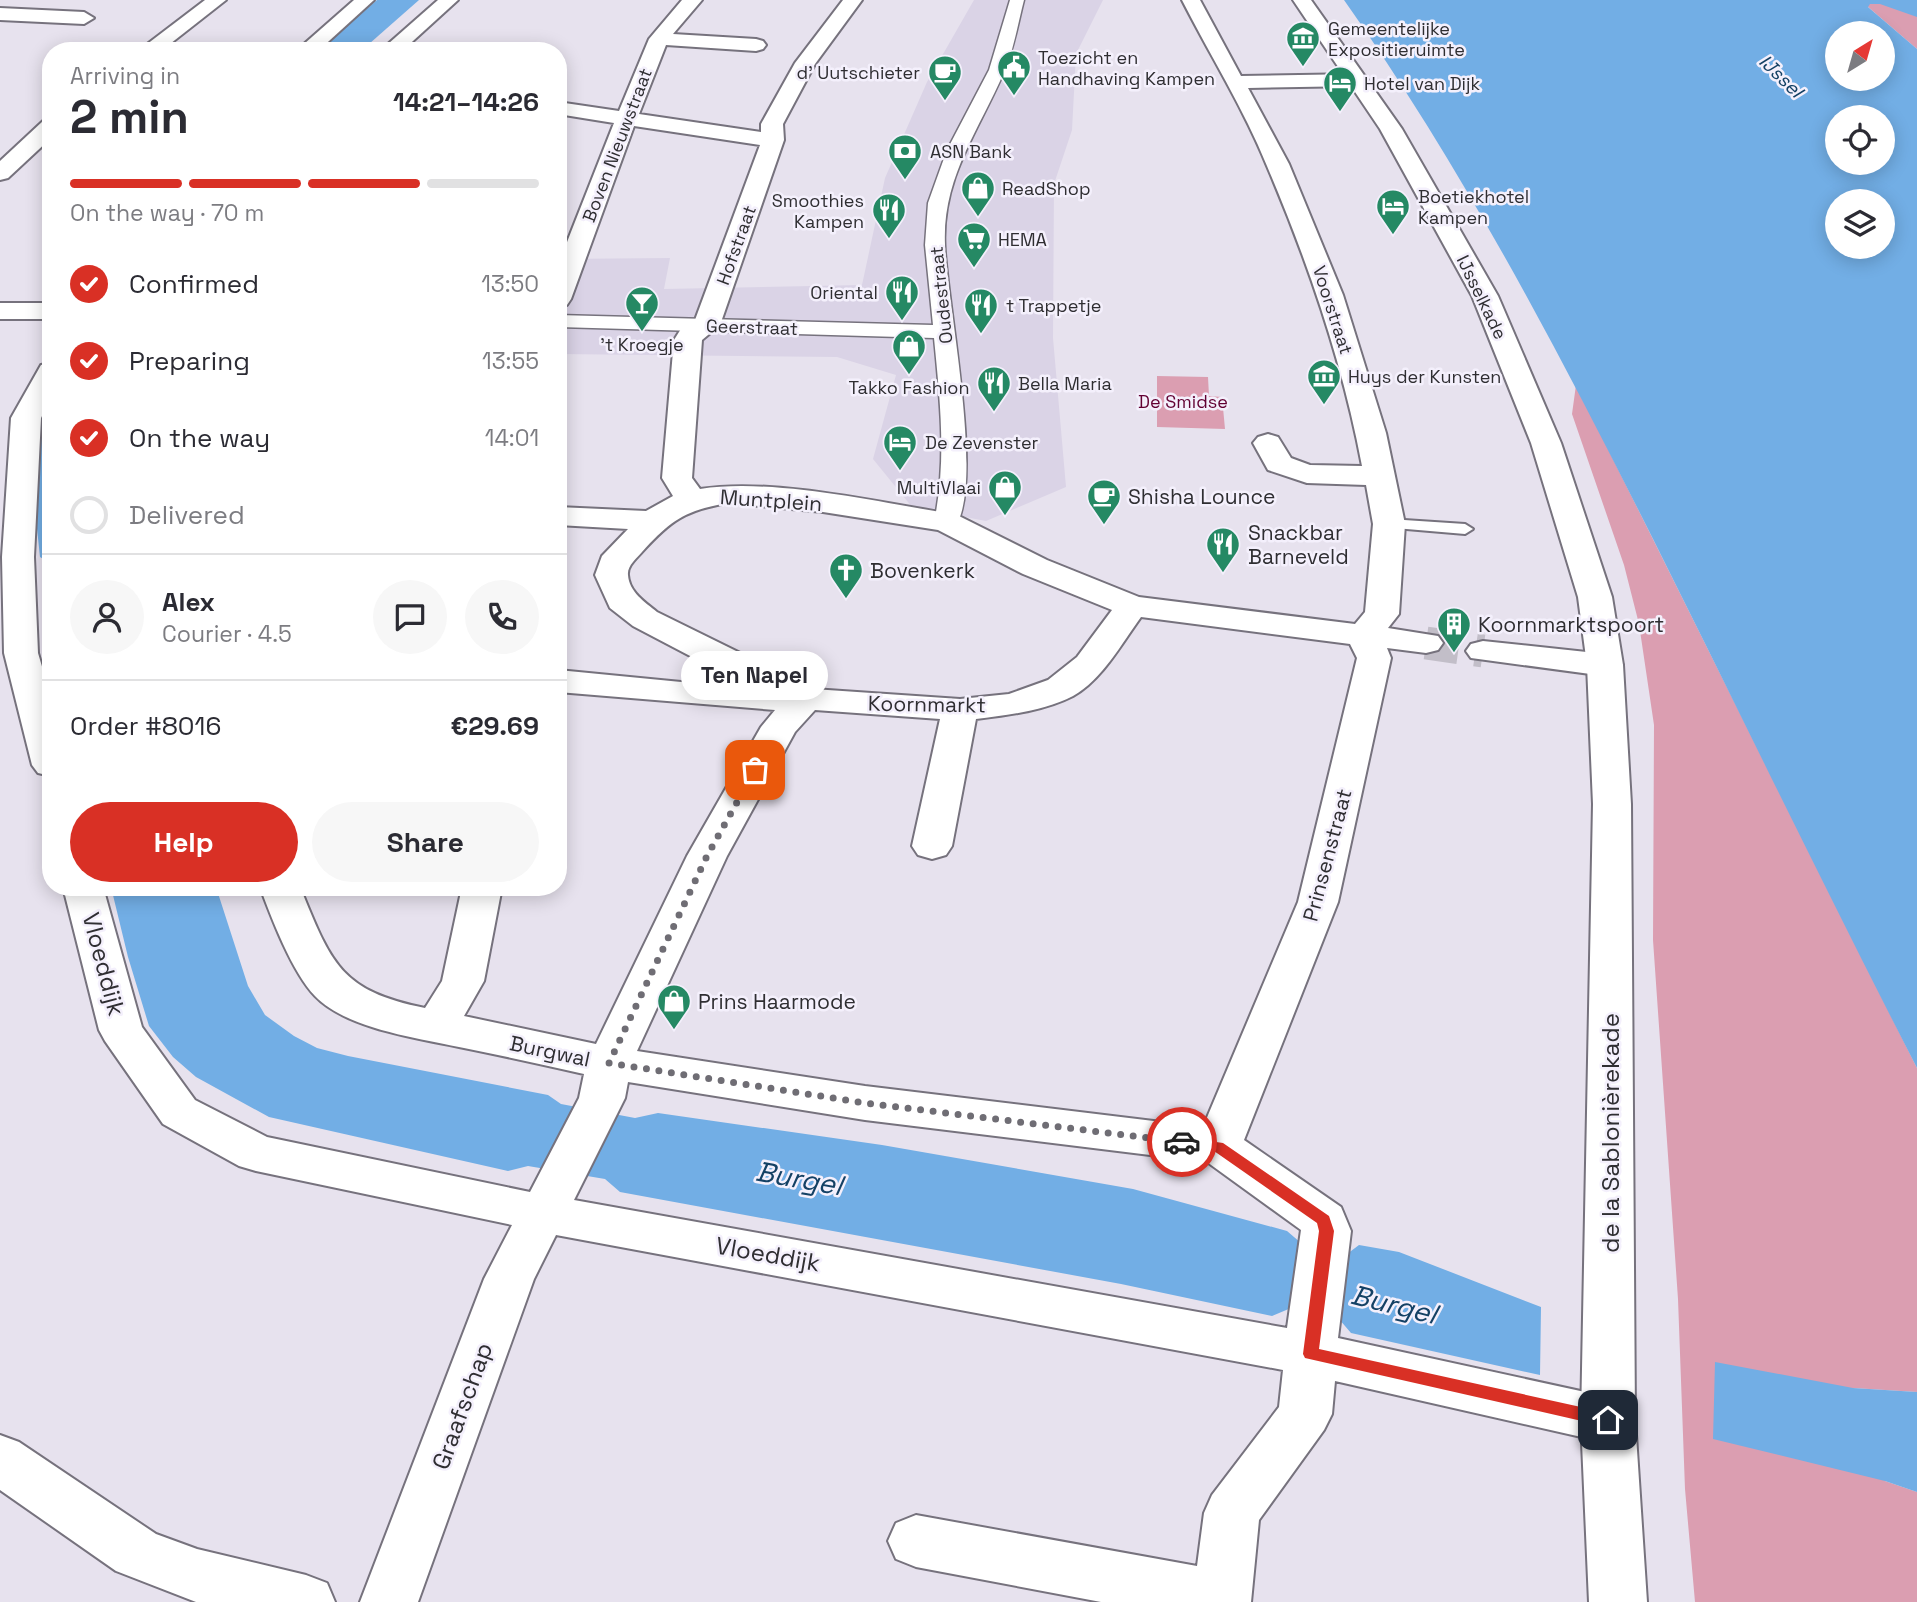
<!DOCTYPE html>
<meta charset="utf-8">
<style>
body{margin:0;font-family:"Space Grotesk",sans-serif;background:#f7f7f7;color:#2b2b33;height:100vh;display:flex;flex-direction:column;font-size:26px;white-space:nowrap}
*{box-sizing:border-box;margin:0}
p{font-size:23px;color:#7c7c81}
.icon{flex:none;width:38px;height:38px;fill:none;stroke:currentColor;stroke-width:2;stroke-linecap:round;stroke-linejoin:round}
.map{position:relative;flex:1;overflow:hidden}
.details{position:absolute;left:42px;top:42px;width:525px;height:854px;display:flex;flex-direction:column;background:#fff;border-radius:28px;box-shadow:0 4px 18px #0003}
.details>*{flex:none}
.needle{width:46px;rotate:37deg}
.buttons{position:absolute;left:1825px;top:21px;display:grid;gap:14px}
.buttons a{display:grid;place-items:center;width:70px;height:70px;border-radius:50%;background:#fff;box-shadow:0 4px 18px #0003;font-size:35px}
.pin{position:absolute;display:grid;place-items:center;width:60px;height:60px;color:#fff;margin:-30px;border-radius:14px;box-shadow:0 4px 10px #0006}
.courier{position:absolute;display:grid;place-items:center;width:70px;height:70px;margin:-35px;border:5px solid #d93025;border-radius:50%;background:#fff;color:#222;box-shadow:0 2px 9px #0007}
.bubble{position:absolute;height:49px;border-radius:24px;background:#fff;box-shadow:0 4px 18px #0003;font-size:23px;font-weight:600;line-height:49px;text-align:center}
.overview em{font-style:normal;font-weight:600}
.overview div{display:flex;flex-direction:column-reverse}
.overview{display:flex;align-items:center;justify-content:space-between;height:119px;padding:0 28px}
h1{font-size:46px;font-weight:600;line-height:52px}
.bar{display:grid;grid-template-columns:repeat(4,1fr);gap:10px 7px;align-content:center;height:84px;padding:0 28px}
.bar i{height:9px;border-radius:5px;background:#e1e1e2}
.bar .on{background:#d93025}
.bar p{grid-column:span 4}
.line{display:flex;align-items:center;gap:18px;padding:0 28px;border-top:2px solid #e1e1e2}
.line div{flex:1}
.round{display:grid;place-items:center;flex:none;width:74px;height:74px;border-radius:37px;background:#f7f7f7}
ol{padding:0 28px;list-style:none}
li{display:flex;align-items:center;gap:21px;height:77px}
li p{margin-inline-start:auto}
li .icon{padding:7px;border-radius:50%;background:#d93025;color:#fff;stroke-width:4}
li:last-child{color:#7c7c81}
li i{width:38px;height:38px;border:4px solid #e1e1e2;border-radius:50%}
.button{display:flex;gap:14px;margin-top:auto;padding:14px 28px}
.button a{flex:1;height:80px;border-radius:42px;background:#d93025;color:#fff;font-size:28px;font-weight:600;line-height:80px;text-align:center}
.button a+a{background:#f7f7f7;color:#2b2b33}
.map>svg:first-child{display:block}
.built{fill:#dad3e6}
.green{fill:#db9eb1}
.water{fill:#72aee5;fill-rule:evenodd}
.lines{fill:none;stroke-linecap:round;stroke-linejoin:round}
.minor-tunnel{stroke:#c2bec8;stroke-width:33;stroke-dasharray:33 17;stroke-linecap:butt}
.service-casing{stroke:#76727d;stroke-width:4}
.pedestrian-casing{stroke:#76727d;stroke-width:3}
.minor-casing{stroke:#76727d;stroke-width:4}
.tertiary-casing{stroke:#76727d;stroke-width:4}
.service{fill:#fff;fill-rule:evenodd}
.pedestrian{fill:#fff;fill-rule:evenodd}
.minor{fill:#fff;fill-rule:evenodd}
.tertiary{fill:#fff;fill-rule:evenodd}
.route{fill:#d93025}
.done{stroke:#6f6d74;stroke-width:7;stroke-dasharray:0 12.6}
.labels{text-anchor:middle;dominant-baseline:central;stroke-width:5;stroke-linejoin:round;paint-order:stroke}
.far-poi-label{font-size:18px;fill:#2f2e32;stroke:#f4f0fc;text-anchor:start}
.far-street-label{font-size:18px;fill:#2f2e32;stroke:#f4f0fc}
.far-park-label{font-size:18px;fill:#620032;stroke:#f4f0fc}
.far-water-label{font-size:19px;font-style:italic;fill:#144165;stroke:#f4f0fc}
.poi-label{font-size:21px;fill:#2f2e32;stroke:#f4f0fc;text-anchor:start}
.street-label{font-size:21px;fill:#2f2e32;stroke:#f4f0fc}
.near-street-label{font-size:24px;fill:#2f2e32;stroke:#f4f0fc}
.near-water-label{font-size:28px;font-style:italic;fill:#144165;stroke:#f4f0fc}
</style>
<div class="map">
<svg width="1917" height="1602" viewBox="0 0 1917 1602">
<rect width="100%" height="100%" fill="#e7e2ee"/>
<!-- built -->
<polygon class="built" points="974,0 1103,0 1076,54 1072,130 1054,184 1053,338 1066,487 986,521 912,507 873,459 896,375 837,357 558,354 558,259 670,258 664,289 862,285 885,178 927,82"/>
<!-- green -->
<g class="green">
<polygon points="1860,0 1917,0 1917,49"/>
<polygon points="1157,376 1208,377 1209,396 1222,397 1225,429 1157,427"/>
<polygon points="1576,385 1917,1068 1917,1392 1853,1388 1885,1481 1917,1492 1917,1602 1695,1602 1685,1489 1678,1299 1653,940 1654,725 1639,624 1624,565 1572,414"/>
</g>
<!-- water -->
<g class="water">
<polygon points="377,0 419,0 361,51 317,51"/>
<path d="M 1344,0 L 1917,0 L 1917,17 L 1880,4 L 1870,4 L 1868,7 L 1917,49 L 1917,1068 C 1827,893 1741,715 1653,539 C 1560,354 1464,170 1344,0 ZM 1838,33 L 1883,33 L 1883,79 L 1838,79 ZM 1838,117 L 1883,117 L 1883,163 L 1838,163 ZM 1883,201 L 1883,247 L 1838,247 L 1838,201 Z"/>
<polygon points="51,386 51,567 50,563 40,557 34,500 38,430"/>
<polygon points="111,887 216,887 248,986 265,1015 294,1036 317,1048 348,1056 548,1095 561,1104 635,1118 658,1113 882,1145 1133,1189 1287,1231 1301,1243 1347,1254 1359,1245 1399,1252 1541,1307 1540,1375 1351,1333 1339,1319 1291,1308 1272,1316 1121,1284 620,1192 605,1179 528,1166 508,1171 269,1117 196,1077 173,1057 149,1026 128,957"/>
<polygon points="1715,1362 1853,1388 1917,1392 1917,1492 1885,1481 1713,1439"/>
</g>
<g class="lines">
<!-- minor-tunnel -->
<polyline class="minor-tunnel" points="1426,643 1483,651"/>
<!-- service casing -->
<g class="service-casing">
<polygon id="service" points="1389,519 1465,524 1473,529 1465,534 1383,527 1381,524 1383,521"/>
</g>
<!-- pedestrian casing -->
<g class="pedestrian-casing">
<path id="pedestrian" d="M 1010,0 L 1024,0 C 1018,23 1014,49 1004,72 C 979,131 942,177 945,245 C 947,303 985,484 955,527 L 946,529 L 937,527 L 934,522 C 947,461 940,400 934,338 L 558,327 L 558,315 L 933,325 L 925,245 L 928,203 L 947,150 L 989,70 Z"/>
</g>
<!-- minor casing -->
<g class="minor-casing">
<g id="minor">
<polygon points="205,0 226,0 161,51 138,51"/>
<polygon points="354,0 374,0 318,51 296,51"/>
<polygon points="438,0 458,0 402,51 380,51"/>
<path d="M 682,0 L 702,0 L 673,34 L 756,39 L 763,41 L 766,45 L 763,49 L 756,51 L 666,45 L 639,114 L 761,132 L 761,124 L 795,63 L 843,0 L 862,0 L 815,64 L 783,124 L 784,140 L 720,325 L 702,340 L 692,478 L 700,489 C 771,478 873,501 946,513 L 957,515 L 1047,560 L 1139,597 L 1355,624 L 1365,612 L 1373,524 L 1366,485 L 1307,483 L 1268,470 L 1253,443 L 1258,437 L 1268,434 L 1278,437 L 1291,458 L 1310,465 L 1362,466 C 1343,364 1308,262 1267,166 C 1244,109 1210,55 1182,0 L 1200,0 L 1241,76 L 1358,74 L 1365,76 L 1368,80 L 1365,84 L 1358,86 L 1248,88 L 1289,164 L 1343,295 L 1386,433 L 1405,524 L 1399,614 L 1388,628 L 1438,636 L 1443,643 L 1438,650 L 1426,653 L 1387,648 L 1391,658 L 1338,902 L 1244,1140 L 1341,1207 L 1351,1231 L 1338,1338 L 1608,1397 L 1627,1404 L 1635,1420 L 1627,1436 L 1608,1443 L 1335,1381 L 1332,1414 L 1324,1430 L 1259,1520 L 1251,1602 L 1101,1602 L 916,1567 L 896,1559 L 888,1541 L 896,1523 L 916,1515 L 1197,1566 L 1204,1513 L 1212,1495 L 1279,1407 L 1283,1370 L 556,1235 L 534,1279 L 418,1602 L 360,1602 L 484,1279 L 512,1225 L 256,1171 L 239,1166 L 163,1124 L 105,1041 L 99,1030 L 63,887 L 103,887 L 142,1027 L 195,1100 L 267,1137 L 530,1192 L 579,1098 L 584,1074 C 544,1065 504,1056 464,1048 C 422,1039 346,1029 315,996 C 292,972 272,919 260,887 L 300,887 C 331,963 340,991 425,1008 L 442,981 L 462,887 L 502,887 L 484,981 L 464,1016 L 596,1044 L 687,856 L 761,727 L 775,710 L 558,692 L 558,670 L 753,689 L 633,626 L 610,608 L 595,575 L 602,556 L 628,529 L 558,525 L 558,507 L 646,511 L 673,496 L 662,478 L 674,340 L 684,324 L 695,320 L 760,145 L 634,126 L 571,299 L 567,305 L 558,307 L 558,265 L 614,123 L 558,114 L 558,102 L 619,111 L 649,39 ZM 728,503 L 823,512 L 938,530 L 1023,574 L 1112,610 L 1077,657 L 1048,680 L 1009,694 L 960,699 L 813,689 L 657,612 C 645,602 629,592 628,575 C 627,566 636,559 642,552 C 670,521 685,510 728,503 ZM 1141,617 L 1350,644 L 1357,658 L 1298,902 L 1203,1127 L 865,1086 L 637,1051 L 727,856 L 795,732 L 815,710 L 940,719 L 912,846 L 918,855 L 932,859 L 946,855 L 952,846 L 976,719 C 1008,715 1044,711 1073,696 C 1102,680 1122,643 1141,617 ZM 628,1082 L 865,1120 L 1207,1162 L 1301,1230 L 1287,1328 L 574,1200 L 625,1098 Z"/>
<polygon points="0,8 84,12 94,18 84,24 0,20"/>
<polygon points="51,120 51,138 8,178 0,180 0,161 43,121"/>
<rect x="0" y="303" width="51" height="16"/>
<polygon points="51,363 51,398 41,418 34,557 38,653 51,697 51,776 38,773 32,765 4,653 2,557 11,418 41,365"/>
<polygon points="1483,641 1605,654 1617,658 1623,665 1617,672 1605,676 1471,658 1466,651 1471,644"/>
<polygon points="0,1435 19,1442 156,1534 197,1549 306,1575 327,1583 335,1602 196,1602 116,1571 0,1490"/>
</g>
</g>
<!-- tertiary casing -->
<g class="tertiary-casing">
<polygon id="tertiary" points="1293,0 1311,0 1402,129 1498,296 1561,443 1612,597 1623,665 1631,804 1635,1420 1647,1602 1589,1602 1581,1420 1593,804 1587,665 1578,597 1531,443 1472,296 1380,129"/>
</g>
<!-- service -->
<use href="#service" class="service"/>
<!-- pedestrian -->
<use href="#pedestrian" class="pedestrian"/>
<!-- minor -->
<use href="#minor" class="minor"/>
<!-- tertiary -->
<use href="#tertiary" class="tertiary"/>
</g>
<!-- route -->
<polygon class="route" points="1182,1137 1223,1143 1329,1216 1334,1231 1319,1349 1608,1413 1614,1415 1616,1420 1614,1425 1608,1427 1305,1358 1303,1354 1319,1231 1317,1223 1214,1151 1178,1146 1175,1142"/>
<g class="lines">
<!-- done -->
<polyline class="done" points="755,770 707,856 609,1063 865,1103 1182,1142"/>
</g>
<!-- icons -->
<defs>
<g id="museum-pin" transform="scale(1.75)"><path d="M0 17L-7.5 6A9.5 9.5 0 1 1 7.5 6Z" fill="#258964" stroke="#f4f0fc"/><path d="M0-6L6-3V-2H-6V-3ZM-5-1h2V3h-2ZM-1-1h2V3h-2ZM3-1h2V3H3ZM-6 4H6V6H-6Z" fill="#fff"/></g>
<g id="civic-pin" transform="scale(1.75)"><path d="M0 17L-7.5 6A9.5 9.5 0 1 1 7.5 6Z" fill="#258964" stroke="#f4f0fc"/><path d="M-.6-6.5H3V-4.5H.6V-3L4-1V1h2V6H-6V1h2V-1L-.6-3ZM-1.2 2.5V6h2.4V2.5Z" fill="#fff"/></g>
<g id="cafe-pin" transform="scale(1.75)"><path d="M0 17L-7.5 6A9.5 9.5 0 1 1 7.5 6Z" fill="#258964" stroke="#f4f0fc"/><path d="M-5.5-4.5H6V0H3Q3 3.5 0 3.5H-2.5Q-5.5 3.5-5.5 0ZM3-3.2v2h1.7v-2ZM-6 4.5H4V6H-6Z" fill="#fff"/></g>
<g id="hotel-pin" transform="scale(1.75)"><path d="M0 17L-7.5 6A9.5 9.5 0 1 1 7.5 6Z" fill="#258964" stroke="#f4f0fc"/><path d="M-6-4.5h1.5V1H6V5H4.5V3h-9V5H-6ZM-4 0a1.8 1.8 0 1 1 3.6 0ZM.5 0V-2.5h3Q6-2.5 6 0Z" fill="#fff"/></g>
<g id="bank-pin" transform="scale(1.75)"><path d="M0 17L-7.5 6A9.5 9.5 0 1 1 7.5 6Z" fill="#258964" stroke="#f4f0fc"/><path d="M-6-4H6V4H-6ZM0-2.3a2.3 2.3 0 1 0 0 4.6a2.3 2.3 0 1 0 0-4.6Z" fill="#fff"/></g>
<g id="shop-pin" transform="scale(1.75)"><path d="M0 17L-7.5 6A9.5 9.5 0 1 1 7.5 6Z" fill="#258964" stroke="#f4f0fc"/><path d="M-5-2.5h2.3a2.7 3.5 0 0 1 5.4 0H5L5.5 6h-11ZM-1.5-2.5h3a1.5 2.3 0 0 0-3 0Z" fill="#fff"/></g>
<g id="restaurant-pin" transform="scale(1.75)"><path d="M0 17L-7.5 6A9.5 9.5 0 1 1 7.5 6Z" fill="#258964" stroke="#f4f0fc"/><path d="M-5-6h1v4h1v-4h1v4h1v-4h1v5L-1.5 .5V6h-2V.5L-5-1ZM5-6V6H3V1.5H1.5Q1.5-4 5-6Z" fill="#fff"/></g>
<g id="supermarket-pin" transform="scale(1.75)"><path d="M0 17L-7.5 6A9.5 9.5 0 1 1 7.5 6Z" fill="#258964" stroke="#f4f0fc"/><path d="M-6-5.5h2.5l.6 2H6L4.5 2H-2.5L-4.4-4H-6ZM-1.5 3.2a1.3 1.3 0 1 0 .1 0ZM3 3.2a1.3 1.3 0 1 0 .1 0Z" fill="#fff"/></g>
<g id="bar-pin" transform="scale(1.75)"><path d="M0 17L-7.5 6A9.5 9.5 0 1 1 7.5 6Z" fill="#258964" stroke="#f4f0fc"/><path d="M-6-5H6L.8 .8V4.5H3.5V6h-7V4.5H-.8V.8Z" fill="#fff"/></g>
<g id="church-pin" transform="scale(1.75)"><path d="M0 17L-7.5 6A9.5 9.5 0 1 1 7.5 6Z" fill="#258964" stroke="#f4f0fc"/><path d="M-1.2-6h2.4v3.5h3.3v2.4h-3.3V6h-2.4V-.1h-3.3v-2.4h3.3Z" fill="#fff"/></g>
<g id="building-pin" transform="scale(1.75)"><path d="M0 17L-7.5 6A9.5 9.5 0 1 1 7.5 6Z" fill="#258964" stroke="#f4f0fc"/><path d="M-4-6H4V6H1V3H-1V6H-4ZM-2.5-4.3h1.7v1.8h-1.7ZM.8-4.3h1.7v1.8H.8ZM-2.5-1h1.7V.8h-1.7ZM.8-1h1.7V.8H.8Z" fill="#fff"/></g>
</defs>
<g fill-rule="evenodd">
<use href="#museum-pin" x="1303" y="38"/>
<use href="#civic-pin" x="1014" y="67"/>
<use href="#cafe-pin" x="945" y="72"/>
<use href="#hotel-pin" x="1340" y="83"/>
<use href="#bank-pin" x="905" y="151"/>
<use href="#shop-pin" x="978" y="188"/>
<use href="#hotel-pin" x="1393" y="206"/>
<use href="#restaurant-pin" x="889" y="210"/>
<use href="#supermarket-pin" x="974" y="239"/>
<use href="#restaurant-pin" x="902" y="292"/>
<use href="#bar-pin" x="642" y="303"/>
<use href="#restaurant-pin" x="981" y="305"/>
<use href="#shop-pin" x="909" y="346"/>
<use href="#museum-pin" x="1324" y="376"/>
<use href="#restaurant-pin" x="994" y="383"/>
<use href="#hotel-pin" x="900" y="442"/>
<use href="#shop-pin" x="1005" y="487"/>
<use href="#cafe-pin" x="1104" y="496"/>
<use href="#restaurant-pin" x="1223" y="544"/>
<use href="#church-pin" x="846" y="570"/>
<use href="#building-pin" x="1454" y="624"/>
<use href="#shop-pin" x="674" y="1001"/>
</g>
<g class="labels">
<!-- far-poi labels -->
<g class="far-poi-label">
<text x="1328" y="28">Gemeentelijke<tspan x="1328" dy="21">Expositieruimte</tspan></text>
<text x="1038" y="57">Toezicht en<tspan x="1038" dy="21">Handhaving Kampen</tspan></text>
<text x="920" y="72" text-anchor="end">d' Uutschieter</text>
<text x="1364" y="83">Hotel van Dijk</text>
<text x="930" y="151">ASN Bank</text>
<text x="1002" y="188">ReadShop</text>
<text x="1418" y="196">Boetiekhotel<tspan x="1418" dy="21">Kampen</tspan></text>
<text x="864" y="200" text-anchor="end">Smoothies<tspan x="864" dy="21">Kampen</tspan></text>
<text x="998" y="239">HEMA</text>
<text x="878" y="292" text-anchor="end">Oriental</text>
<text x="1006" y="305">t Trappetje</text>
<text x="642" y="344" text-anchor="middle">'t Kroegje</text>
<text x="1348" y="376">Huys der Kunsten</text>
<text x="1018" y="383">Bella Maria</text>
<text x="909" y="387" text-anchor="middle">Takko Fashion</text>
<text x="925" y="442">De Zevenster</text>
<text x="981" y="487" text-anchor="end">MultiVlaai</text>
</g>
<!-- far-street labels -->
<g class="far-street-label">
<text transform="translate(617 145) rotate(-69)">Boven Nieuwstraat</text>
<text transform="translate(736 245) rotate(-70)">Hofstraat</text>
<text transform="translate(941 295) rotate(-96)">Oudestraat</text>
<text transform="translate(1482 297) rotate(64)">IJsselkade</text>
<text transform="translate(1333 310) rotate(72)">Voorstraat</text>
<text transform="translate(752 327) rotate(2)">Geerstraat</text>
</g>
<!-- far-park labels -->
<g class="far-park-label">
<text x="1183" y="401">De Smidse</text>
</g>
<!-- far-water labels -->
<g class="far-water-label">
<text transform="translate(1781 76) rotate(44)">IJssel</text>
</g>
<!-- poi labels -->
<g class="poi-label">
<text x="1128" y="496">Shisha Lounce</text>
<text x="1248" y="532">Snackbar<tspan x="1248" dy="24">Barneveld</tspan></text>
<text x="870" y="570">Bovenkerk</text>
<text x="1478" y="624">Koornmarktspoort</text>
<text x="698" y="1001">Prins Haarmode</text>
</g>
<!-- street labels -->
<g class="street-label">
<text transform="translate(771 500) rotate(4)">Muntplein</text>
<text transform="translate(927 704) rotate(1)">Koornmarkt</text>
<text transform="translate(1327 855) rotate(-75)">Prinsenstraat</text>
<text transform="translate(550 1051) rotate(12)">Burgwal</text>
</g>
<!-- near-street labels -->
<g class="near-street-label">
<text transform="translate(104 964) rotate(75)">Vloeddijk</text>
<text transform="translate(1610 1133) rotate(-90)">de la Sablonièrekade</text>
<text transform="translate(768 1254) rotate(10)">Vloeddijk</text>
<text transform="translate(462 1406) rotate(-70)">Graafschap</text>
</g>
<!-- near-water labels -->
<g class="near-water-label">
<text transform="translate(799 1178) rotate(10)">Burgel</text>
<text transform="translate(1394 1304) rotate(14)">Burgel</text>
</g>
</g>
</svg>
<div class="buttons">
<a><svg class="needle" viewBox="-14 -14 28 28"><path d="M0-13l5 13h-10z" fill="#e53935"/><path d="M0 13l5-13h-10z" fill="#7c7c81"/></svg></a>
<a><svg class="icon" aria-label="locate" viewBox="0 0 24 24"><circle cx="12" cy="12" r="6"/><path d="M12 2v4M12 18v4M2 12h4M18 12h4"/></svg></a>
<a><svg class="icon" aria-label="layers" viewBox="0 0 24 24"><path d="M12 4l9 5-9 5-9-5zM3 14l9 5 9-5"/></svg></a>
</div>
<div class="pin" style="left:755px;top:770px;background:#ea580c"><svg class="icon" aria-label="bag" viewBox="0 0 24 24"><path d="M5 8h14l-1 12H6zM9 8a3 3 0 0 1 6 0"/></svg></div>
<div class="pin" style="left:1608px;top:1420px;background:#1f2937"><svg class="icon" aria-label="home" viewBox="0 0 24 24"><path d="M3 11l9-7 9 7M6 9v11h12V9"/></svg></div>
<div class="courier" style="left:1182px;top:1142px"><svg class="icon" aria-label="car" viewBox="0 0 24 24"><path d="M5 17H2v-5l4-1 3-4h7l3 4 3 1v5h-3M9 17h6M6 11h13"/><circle cx="7" cy="17" r="2"/><circle cx="17" cy="17" r="2"/></svg></div>
<div class="bubble" style="left:681px;top:651px;width:147px">Ten Napel</div>
<section class="details">
<div class="overview"><div><h1>2 min</h1><p>Arriving in</p></div><em>14:21–14:26</em></div>
<div class="bar"><i class="on"></i><i class="on"></i><i class="on"></i><i></i><p>On the way · 70 m</p></div>
<ol>
<li><svg class="icon" aria-label="check" viewBox="0 0 24 24"><path d="M5 12l5 5 9-10"/></svg>Confirmed<p>13:50</p></li>
<li><svg class="icon" aria-label="check" viewBox="0 0 24 24"><path d="M5 12l5 5 9-10"/></svg>Preparing<p>13:55</p></li>
<li><svg class="icon" aria-label="check" viewBox="0 0 24 24"><path d="M5 12l5 5 9-10"/></svg>On the way<p>14:01</p></li>
<li><i></i>Delivered</li>
</ol>
<div class="line" style="height:126px"><a class="round"><svg class="icon" aria-label="person" viewBox="0 0 24 24"><circle cx="12" cy="8" r="4"/><path d="M4 21q1-7 8-7t8 7"/></svg></a><div><b>Alex</b><p>Courier · 4.5</p></div><a class="round"><svg class="icon" aria-label="chat" viewBox="0 0 24 24"><path d="M4 5h16v11H9l-5 4z"/></svg></a><a class="round"><svg class="icon" aria-label="phone" viewBox="0 0 24 24"><path d="M5 4h4l2 5-3 2q2 4 5 5l2-3 5 2v4C11 20 4 13 5 4z"/></svg></a></div>
<div class="line" style="height:91px"><div>Order #8016</div><b>€29.69</b></div>
<div class="button"><a>Help</a><a>Share</a></div>
</section>
</div>
